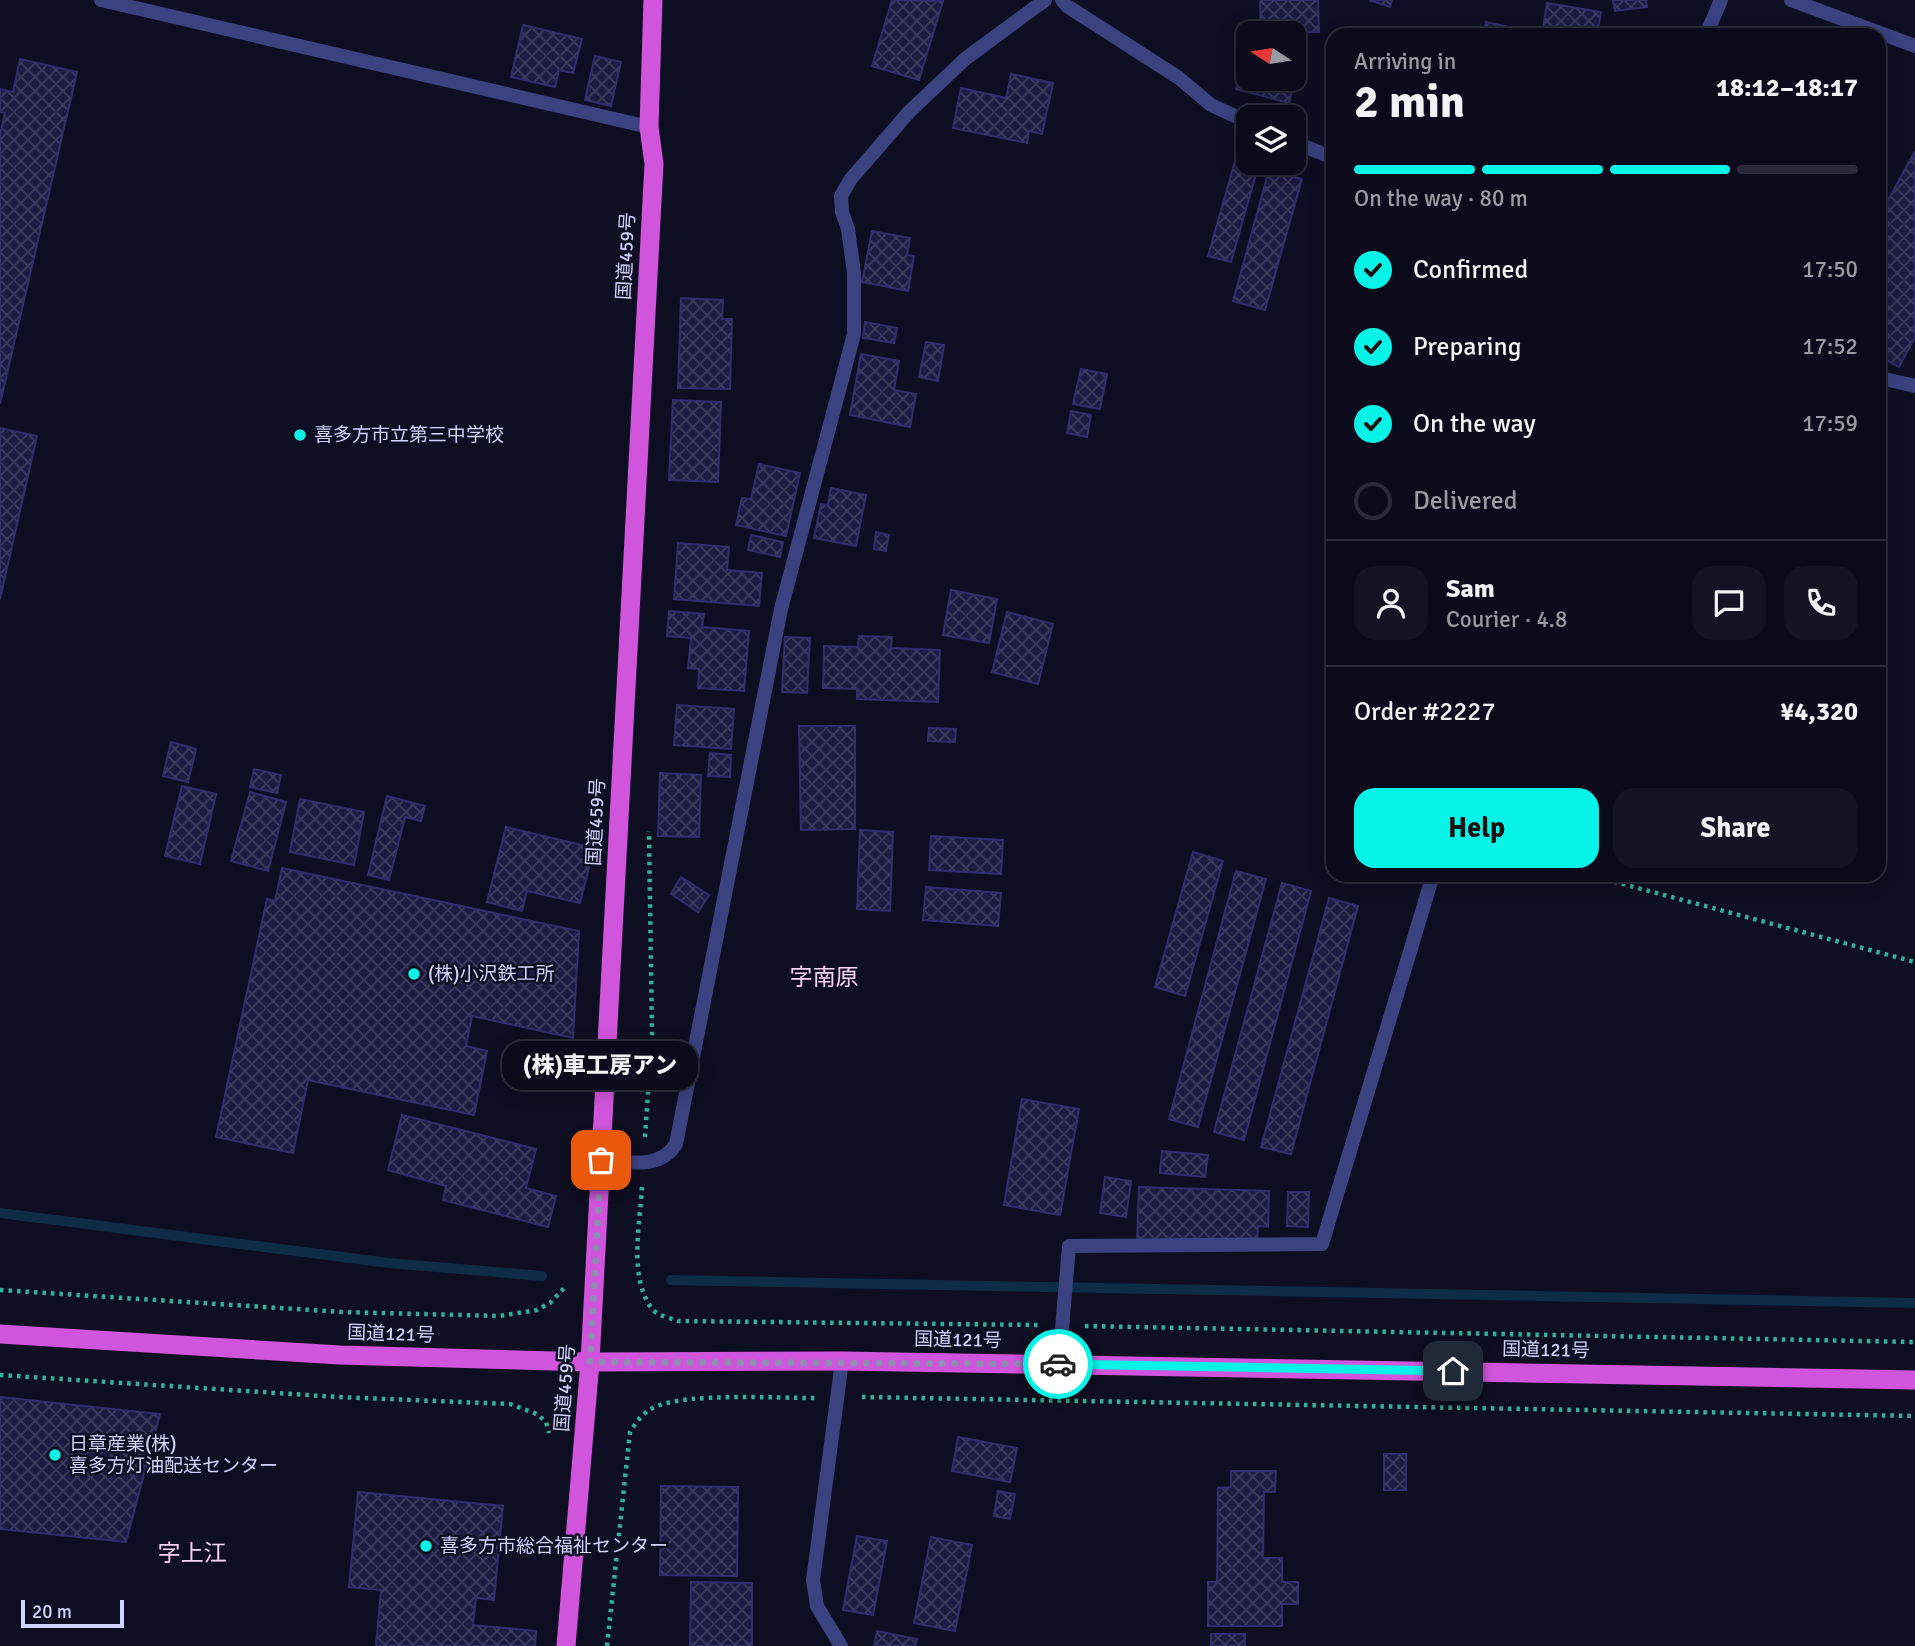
<!DOCTYPE html>
<meta charset="utf-8">
<style>
body{margin:0;font-family:Signika,"Noto Sans JP",sans-serif;background:#131323;color:#f1f3f6;height:100vh;display:flex;flex-direction:column;font-size:26px;white-space:nowrap}
*{box-sizing:border-box;margin:0}
p{font-size:23px;color:#999aa2}
.icon{flex:none;width:38px;height:38px;fill:none;stroke:currentColor;stroke-width:2;stroke-linecap:round;stroke-linejoin:round}
.map{position:relative;flex:1;overflow:hidden}
.side{position:absolute;left:1326px;top:28px;width:560px;height:854px;display:flex;flex-direction:column;background:#0a0a1a;border-radius:21px;box-shadow:0 4px 18px #0003,0 0 0 2px #2a2b39}
.side>*{flex:none}
.needle{width:46px;rotate:282deg}
.tools{position:absolute;left:1236px;top:21px;display:grid;gap:14px}
.tools a{display:grid;place-items:center;width:70px;height:70px;border-radius:14px;background:#0a0a1a;box-shadow:0 4px 18px #0003,0 0 0 2px #2a2b39;font-size:35px}
.scale{position:absolute;left:21px;bottom:18px;width:103px;box-sizing:border-box;padding-left:7px;border:4px solid #d0d2fe;border-top:0;font-size:19px;line-height:24px;white-space:nowrap;color:#d0d2fe;-webkit-text-stroke:5px #0e0e22;paint-order:stroke}
.pin{position:absolute;display:grid;place-items:center;width:60px;height:60px;color:#fff;margin:-30px;border-radius:14px;box-shadow:0 4px 10px #0006}
.courier{position:absolute;display:grid;place-items:center;width:70px;height:70px;margin:-35px;border:5px solid #06f4e7;border-radius:50%;background:#fff;color:#222;box-shadow:0 2px 9px #0007}
.bubble{position:absolute;height:49px;border-radius:21px;background:#0a0a1a;box-shadow:0 4px 18px #0003,0 0 0 2px #2a2b39;font-size:23px;font-weight:800;line-height:49px;text-align:center}
.head em{font-style:normal;font-weight:800}
.head div{display:flex;flex-direction:column-reverse}
.head{display:flex;align-items:center;justify-content:space-between;height:119px;padding:0 28px}
h1{font-size:46px;font-weight:800;line-height:52px}
.bar{display:grid;grid-template-columns:repeat(4,1fr);gap:10px 7px;align-content:center;height:84px;padding:0 28px}
.bar i{height:9px;border-radius:5px;background:#2a2b39}
.bar .on{background:#06f4e7}
.bar p{grid-column:span 4}
.line{display:flex;align-items:center;gap:18px;padding:0 28px;border-top:2px solid #2a2b39}
.line div{flex:1}
.round{display:grid;place-items:center;flex:none;width:74px;height:74px;border-radius:21px;background:#131323}
ol{padding:0 28px;list-style:none}
li{display:flex;align-items:center;gap:21px;height:77px}
li p{margin-inline-start:auto}
li .icon{padding:7px;border-radius:50%;background:#06f4e7;color:#111;stroke-width:4}
li:last-child{color:#999aa2}
li i{width:38px;height:38px;border:4px solid #2a2b39;border-radius:50%}
.cta{display:flex;gap:14px;margin-top:auto;padding:14px 28px}
.cta a{flex:1;height:80px;border-radius:21px;background:#06f4e7;color:#111;font-size:28px;font-weight:800;line-height:80px;text-align:center}
.cta a+a{background:#131323;color:#f1f3f6}
.map>svg:first-child{display:block}
.lines{fill:none;stroke-linecap:round;stroke-linejoin:round}
.stream{stroke:#0e2c46;stroke-width:10}
.building{fill:url(#building-cross-hatch);stroke:#302d6e;stroke-width:2}
.path{stroke:#31b195;stroke-width:4.5;stroke-dasharray:3.5 5;stroke-linecap:butt}
.service{stroke:#3a4280;stroke-width:14}
.minor{stroke:#3a4280;stroke-width:14}
.trunk{stroke:#d054dc;stroke-width:19}
.done{stroke:#8c8db1;stroke-width:7;stroke-dasharray:0 12.6}
.route{stroke:#06f4e7;stroke-width:9}
.poi-dot{fill:#06f4e7;stroke:#0e0e22;stroke-width:2.5}
.labels{text-anchor:middle;dominant-baseline:central;stroke-width:5;stroke-linejoin:round;paint-order:stroke}
.street-label{font-size:19px;fill:#d0d2fe;stroke:#0e0e22}
.poi-label{font-size:19px;fill:#d0d2fe;stroke:#0e0e22;text-anchor:start}
.quarter-label{font-size:23px;fill:#fed2f5;stroke:#0e0e22}
</style>
<div class="map">
<svg width="1915" height="1646" viewBox="0 0 1915 1646">
<defs>
<pattern id="building-cross-hatch" width="8" height="8" patternUnits="userSpaceOnUse" patternTransform="scale(1.75)"><rect width="8" height="8" fill="#1c1b42"/><path d="M0 0l8 8M0 8l8-8" fill="none" stroke="#3c3b5e"/></pattern>
</defs>
<rect width="100%" height="100%" fill="#0e0e22"/>
<g class="lines">
<!-- stream -->
<g class="stream">
<polyline points="0,1213 389,1263 542,1276"/>
<polyline points="671,1280 1915,1303"/>
</g>
</g>
<!-- building -->
<g class="building">
<polygon points="892,0 943,1 919,80 872,66"/>
<polygon points="1260,0 1318,0 1319,32 1261,33"/>
<polygon points="1369,0 1392,0 1390,7"/>
<polygon points="1613,0 1646,0 1647,7 1615,11"/>
<polygon points="1547,3 1601,12 1597,35 1542,35"/>
<polygon points="1486,22 1527,31 1526,35 1483,35"/>
<polygon points="523,25 582,39 573,73 559,70 555,87 511,77"/>
<polygon points="1293,50 1301,52 1289,103 1236,89 1244,56 1248,57 1248,79 1293,79"/>
<polygon points="595,56 621,62 611,106 585,100"/>
<polygon points="20,59 77,72 0,404 0,135 5,113 0,112 0,89 13,92"/>
<polygon points="1011,74 1053,83 1042,134 1029,131 1027,143 953,128 961,88 1006,98"/>
<polygon points="1915,151 1915,337 1899,367 1880,356 1880,215"/>
<polygon points="1235,161 1258,167 1231,262 1208,256"/>
<polygon points="1269,170 1302,179 1265,310 1233,301"/>
<polygon points="872,231 910,238 907,255 914,256 908,291 862,282"/>
<polygon points="681,298 723,300 722,319 732,319 730,389 678,388"/>
<polygon points="865,322 897,328 894,343 863,338"/>
<polygon points="926,342 944,345 938,381 919,377"/>
<polygon points="861,354 899,361 894,390 916,394 910,427 850,415"/>
<polygon points="1081,369 1107,374 1100,409 1073,404"/>
<polygon points="673,400 721,402 718,482 669,480"/>
<polygon points="1071,411 1091,415 1087,437 1067,433"/>
<polygon points="0,428 37,436 0,599"/>
<polygon points="759,464 800,473 786,536 736,525 742,498 751,499"/>
<polygon points="831,488 866,495 856,546 814,538 821,504 828,505"/>
<polygon points="876,532 889,535 886,551 874,549"/>
<polygon points="751,535 783,542 780,557 748,550"/>
<polygon points="678,543 729,547 727,570 762,573 759,606 674,599"/>
<polygon points="951,590 997,599 989,643 943,635"/>
<polygon points="669,611 704,614 702,627 749,631 744,691 698,688 699,669 688,668 691,638 667,636"/>
<polygon points="1007,612 1053,624 1038,684 992,672"/>
<polygon points="859,636 892,637 891,648 940,650 938,702 857,699 857,689 823,688 824,646 858,647"/>
<polygon points="785,637 810,638 807,693 782,692"/>
<polygon points="677,705 734,709 731,749 674,745"/>
<polygon points="799,726 855,726 855,829 801,830"/>
<polygon points="929,728 956,729 955,742 928,741"/>
<polygon points="171,742 196,749 188,782 163,776"/>
<polygon points="710,753 731,755 730,777 708,776"/>
<polygon points="254,769 281,775 277,793 250,787"/>
<polygon points="660,773 701,775 699,837 658,836"/>
<polygon points="182,786 216,794 200,864 165,856"/>
<polygon points="250,792 286,802 268,871 231,861"/>
<polygon points="387,796 425,806 421,821 405,817 389,880 368,875"/>
<polygon points="300,799 364,812 354,865 290,852"/>
<polygon points="506,827 594,848 580,903 527,891 522,911 487,902"/>
<polygon points="860,830 893,832 890,911 857,909"/>
<polygon points="931,836 1003,840 1001,874 929,870"/>
<polygon points="1193,852 1223,861 1185,996 1155,987"/>
<polygon points="282,868 579,931 573,1038 472,1016 466,1046 487,1051 474,1115 308,1080 293,1153 216,1137 267,899 275,901"/>
<polygon points="1236,871 1266,879 1198,1127 1169,1119"/>
<polygon points="681,877 709,895 698,912 671,894"/>
<polygon points="1282,883 1311,891 1244,1140 1214,1132"/>
<polygon points="926,887 1001,893 998,926 923,920"/>
<polygon points="1329,898 1358,906 1291,1154 1261,1147"/>
<polygon points="1022,1099 1079,1109 1060,1215 1004,1205"/>
<polygon points="402,1115 536,1149 526,1188 556,1196 548,1227 443,1200 446,1186 388,1170"/>
<polygon points="1162,1151 1208,1155 1205,1177 1160,1173"/>
<polygon points="1105,1177 1131,1181 1126,1217 1100,1213"/>
<polygon points="1139,1187 1269,1191 1268,1227 1258,1226 1257,1243 1137,1240"/>
<polygon points="1288,1192 1309,1192 1308,1227 1287,1226"/>
<polygon points="0,1397 160,1414 126,1542 0,1529"/>
<polygon points="958,1437 1017,1448 1010,1482 952,1471"/>
<rect x="1384" y="1454" width="22" height="36"/>
<polygon points="1231,1471 1276,1471 1275,1492 1264,1492 1263,1558 1282,1558 1282,1582 1298,1582 1298,1604 1282,1604 1282,1626 1208,1626 1208,1582 1217,1582 1218,1488 1231,1487"/>
<polygon points="661,1486 738,1487 737,1576 660,1575"/>
<polygon points="998,1491 1015,1494 1010,1519 994,1516"/>
<polygon points="358,1492 503,1506 494,1600 476,1598 473,1625 536,1631 535,1646 376,1646 381,1590 349,1587"/>
<polygon points="857,1536 887,1541 873,1615 843,1610"/>
<polygon points="931,1537 972,1545 955,1631 914,1623"/>
<polygon points="691,1582 752,1583 752,1646 690,1646"/>
<polygon points="877,1631 917,1639 915,1646 874,1646"/>
<rect x="1211" y="1634" width="34" height="12"/>
</g>
<g class="lines">
<!-- path -->
<g class="path">
<polyline points="1589,875 1915,962"/>
<polyline points="645,1137 652,1034 649,831"/>
<path d="M 642,1187 C 640,1224 628,1279 653,1310 C 659,1316 670,1318 678,1321 L 1038,1325"/>
<polyline points="0,1290 342,1312 499,1316 537,1310 550,1303 566,1286"/>
<polyline points="1085,1326 1915,1342"/>
<polyline points="0,1375 338,1397 510,1404 537,1414 546,1422 549,1433"/>
<polyline points="862,1397 1915,1416"/>
<path d="M 607,1646 L 630,1432 C 637,1421 644,1411 657,1406 C 689,1393 776,1398 815,1398"/>
</g>
<!-- service -->
<path class="service" d="M 601,1160 C 628,1162 660,1170 676,1144 L 781,609 L 854,334 L 854,273 L 848,229 L 842,212 L 841,196 L 850,180 L 909,112"/>
<!-- minor -->
<g class="minor">
<polyline points="101,0 649,127"/>
<polyline points="1062,0 1067,6 1179,78 1211,105 1248,122"/>
<polyline points="1791,0 1915,46"/>
<polyline points="1706,35 1721,0"/>
<polyline points="909,112 965,59 1045,0"/>
<polyline points="1293,142 1334,158"/>
<polyline points="1880,378 1915,386"/>
<polyline points="1059,1364 1069,1246 1322,1244 1433,875"/>
<polyline points="841,1646 817,1606 813,1580 842,1361"/>
</g>
<!-- trunk -->
<g class="trunk">
<polyline points="0,1334 340,1355 590,1362 842,1361 1915,1380"/>
<polyline points="566,1646 590,1362 654,164 649,127 653,0"/>
</g>
</g>
<g class="lines">
<!-- done -->
<polyline class="done" points="601,1160 590,1362 1058,1364"/>
<!-- route -->
<polyline class="route" points="1058,1364 1453,1371"/>
</g>
<!-- markers -->
<g class="poi-dot">
<circle cx="300" cy="435" r="7"/>
<circle cx="414" cy="974" r="7"/>
<circle cx="55" cy="1455" r="7"/>
<circle cx="426" cy="1546" r="7"/>
</g>
<g class="labels">
<!-- street labels -->
<g class="street-label">
<text transform="translate(626 256) rotate(-87)">国道459号</text>
<text transform="translate(596 822) rotate(-87)">国道459号</text>
<text transform="translate(391 1334) rotate(2)">国道121号</text>
<text transform="translate(958 1340) rotate(1)">国道121号</text>
<text transform="translate(1546 1350) rotate(1)">国道121号</text>
<text transform="translate(565 1388) rotate(-86)">国道459号</text>
</g>
<!-- poi labels -->
<g class="poi-label">
<text x="314" y="435">喜多方市立第三中学校</text>
<text x="428" y="974">(株)小沢鉄工所</text>
<text x="69" y="1444">日章産業(株)<tspan x="69" dy="22">喜多方灯油配送センター</tspan></text>
<text x="440" y="1546">喜多方市総合福祉センター</text>
</g>
<!-- quarter labels -->
<g class="quarter-label">
<text x="824" y="977">字南原</text>
<text x="192" y="1553">字上江</text>
</g>
</g>
</svg>
<div class="tools">
<a><svg class="needle" viewBox="-14 -14 28 28"><path d="M0-13l5 13h-10z" fill="#e53935"/><path d="M0 13l5-13h-10z" fill="#999aa2"/></svg></a>
<a><svg class="icon" aria-label="layers" viewBox="0 0 24 24"><path d="M12 4l9 5-9 5-9-5zM3 14l9 5 9-5"/></svg></a>
</div>
<div class="scale">20 m</div>
<div class="pin" style="left:601px;top:1160px;background:#ea580c"><svg class="icon" aria-label="bag" viewBox="0 0 24 24"><path d="M5 8h14l-1 12H6zM9 8a3 3 0 0 1 6 0"/></svg></div>
<div class="pin" style="left:1453px;top:1371px;background:#1f2937"><svg class="icon" aria-label="home" viewBox="0 0 24 24"><path d="M3 11l9-7 9 7M6 9v11h12V9"/></svg></div>
<div class="courier" style="left:1058px;top:1364px"><svg class="icon" aria-label="car" viewBox="0 0 24 24"><path d="M5 17H2v-5l4-1 3-4h7l3 4 3 1v5h-3M9 17h6M6 11h13"/><circle cx="7" cy="17" r="2"/><circle cx="17" cy="17" r="2"/></svg></div>
<div class="bubble" style="left:502px;top:1041px;width:196px">(株)車工房アン</div>
<section class="side">
<div class="head"><div><h1>2 min</h1><p>Arriving in</p></div><em>18:12–18:17</em></div>
<div class="bar"><i class="on"></i><i class="on"></i><i class="on"></i><i></i><p>On the way · 80 m</p></div>
<ol>
<li><svg class="icon" aria-label="check" viewBox="0 0 24 24"><path d="M5 12l5 5 9-10"/></svg>Confirmed<p>17:50</p></li>
<li><svg class="icon" aria-label="check" viewBox="0 0 24 24"><path d="M5 12l5 5 9-10"/></svg>Preparing<p>17:52</p></li>
<li><svg class="icon" aria-label="check" viewBox="0 0 24 24"><path d="M5 12l5 5 9-10"/></svg>On the way<p>17:59</p></li>
<li><i></i>Delivered</li>
</ol>
<div class="line" style="height:126px"><a class="round"><svg class="icon" aria-label="person" viewBox="0 0 24 24"><circle cx="12" cy="8" r="4"/><path d="M4 21q1-7 8-7t8 7"/></svg></a><div><b>Sam</b><p>Courier · 4.8</p></div><a class="round"><svg class="icon" aria-label="chat" viewBox="0 0 24 24"><path d="M4 5h16v11H9l-5 4z"/></svg></a><a class="round"><svg class="icon" aria-label="phone" viewBox="0 0 24 24"><path d="M5 4h4l2 5-3 2q2 4 5 5l2-3 5 2v4C11 20 4 13 5 4z"/></svg></a></div>
<div class="line" style="height:91px"><div>Order #2227</div><b>¥4,320</b></div>
<div class="cta"><a>Help</a><a>Share</a></div>
</section>
</div>
